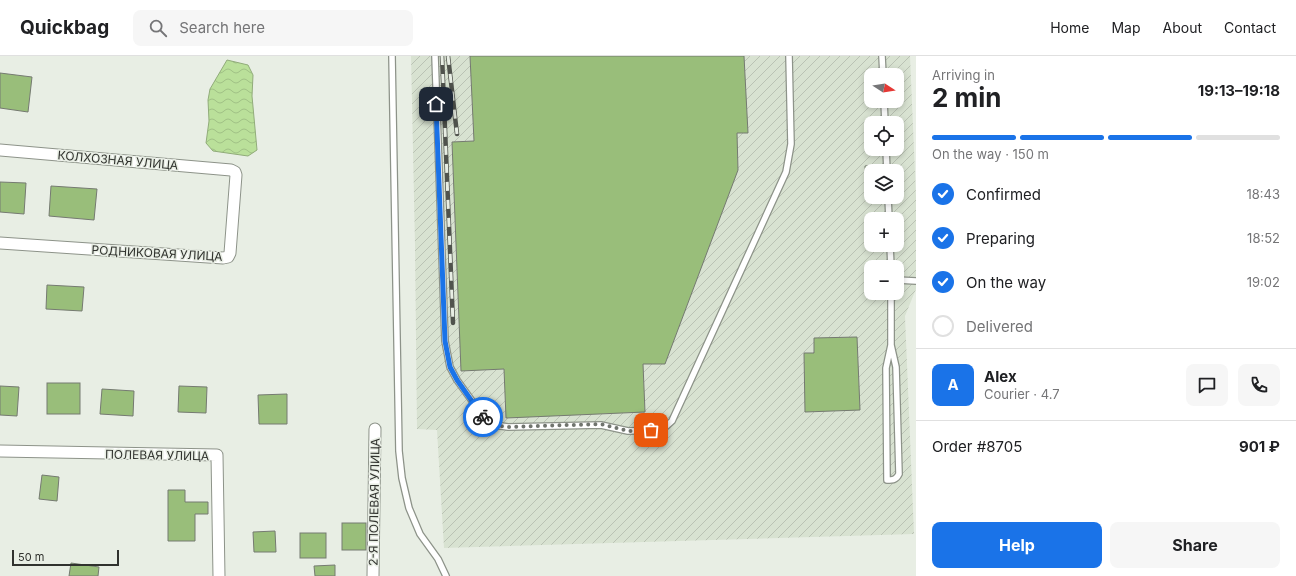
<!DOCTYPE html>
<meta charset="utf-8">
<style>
body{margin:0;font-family:Inter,sans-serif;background:#f6f6f6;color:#202124;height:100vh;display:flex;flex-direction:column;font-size:15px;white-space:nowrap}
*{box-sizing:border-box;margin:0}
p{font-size:13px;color:#757577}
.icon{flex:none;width:22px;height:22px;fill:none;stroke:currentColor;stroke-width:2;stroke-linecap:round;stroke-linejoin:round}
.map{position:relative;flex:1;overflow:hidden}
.drawer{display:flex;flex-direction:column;background:#fff;width:380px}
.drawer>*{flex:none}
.needle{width:26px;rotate:102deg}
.fabs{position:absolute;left:864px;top:12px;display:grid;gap:8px}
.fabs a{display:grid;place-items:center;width:40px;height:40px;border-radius:8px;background:#fff;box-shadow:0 2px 6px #0003;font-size:20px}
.scale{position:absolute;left:12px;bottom:10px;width:107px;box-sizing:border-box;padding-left:4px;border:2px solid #30322e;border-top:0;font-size:11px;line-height:14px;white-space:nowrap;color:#30322e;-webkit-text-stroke:3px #e8eee4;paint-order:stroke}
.pin{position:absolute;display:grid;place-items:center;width:34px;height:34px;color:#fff;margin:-17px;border-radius:8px;box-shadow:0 2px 6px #0006}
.courier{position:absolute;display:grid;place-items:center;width:40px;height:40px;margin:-20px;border:3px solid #1a73e8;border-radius:50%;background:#fff;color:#222;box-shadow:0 1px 5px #0007}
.headline em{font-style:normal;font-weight:700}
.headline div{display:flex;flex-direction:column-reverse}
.headline{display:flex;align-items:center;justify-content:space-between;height:68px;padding:0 16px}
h1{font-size:26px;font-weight:700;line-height:30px}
.bar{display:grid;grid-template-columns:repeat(4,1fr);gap:6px 4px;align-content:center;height:48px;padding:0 16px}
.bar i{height:5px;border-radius:3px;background:#e0e0e0}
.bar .current{background:#1a73e8}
.bar p{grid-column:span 4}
.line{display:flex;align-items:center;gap:10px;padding:0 16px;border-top:1px solid #e0e0e0}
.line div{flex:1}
.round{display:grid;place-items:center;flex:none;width:42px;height:42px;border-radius:8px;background:#f6f6f6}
ol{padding:0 16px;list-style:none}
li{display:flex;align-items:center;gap:12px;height:44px}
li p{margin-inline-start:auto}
li .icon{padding:4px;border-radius:50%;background:#1a73e8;color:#fff;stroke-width:4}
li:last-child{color:#757577}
li i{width:22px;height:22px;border:2px solid #e0e0e0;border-radius:50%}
.primary-button{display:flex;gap:8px;margin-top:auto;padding:8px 16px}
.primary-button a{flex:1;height:46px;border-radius:8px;background:#1a73e8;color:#fff;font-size:16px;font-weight:700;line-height:46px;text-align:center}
.primary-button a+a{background:#f6f6f6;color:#202124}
header{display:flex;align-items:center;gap:24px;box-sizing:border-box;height:56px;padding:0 20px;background:#fff;border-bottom:1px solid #e0e0e0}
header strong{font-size:19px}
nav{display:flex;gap:22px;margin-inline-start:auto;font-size:14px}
.search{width:280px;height:36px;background:#f6f6f6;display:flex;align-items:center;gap:10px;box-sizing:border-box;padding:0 14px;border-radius:8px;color:#757577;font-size:15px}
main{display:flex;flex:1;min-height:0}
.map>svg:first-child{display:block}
.industrial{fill:url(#industrial-furrows);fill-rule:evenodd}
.water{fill:url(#water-waves);stroke:#91ac7a}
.building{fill:#99be7a;stroke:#757a71}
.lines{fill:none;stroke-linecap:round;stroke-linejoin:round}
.service-casing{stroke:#8d9389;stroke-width:8}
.minor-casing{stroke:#8d9389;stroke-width:13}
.service{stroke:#fff;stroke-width:5.5}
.minor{stroke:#fff;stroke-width:11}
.rail-casing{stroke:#50534d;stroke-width:4.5}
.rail{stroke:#e8eee4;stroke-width:3;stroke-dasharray:9;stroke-linecap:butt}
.done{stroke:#70746e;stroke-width:4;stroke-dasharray:0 7.2}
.route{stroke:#1a73e8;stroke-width:5}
.labels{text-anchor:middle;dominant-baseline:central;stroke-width:3;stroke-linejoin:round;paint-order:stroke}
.street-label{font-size:12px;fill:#30322e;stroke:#e8eee4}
</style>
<header>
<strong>Quickbag</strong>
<div class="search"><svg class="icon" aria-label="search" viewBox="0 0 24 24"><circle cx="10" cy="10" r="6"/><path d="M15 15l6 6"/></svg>Search here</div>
<nav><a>Home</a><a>Map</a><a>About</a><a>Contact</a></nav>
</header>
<main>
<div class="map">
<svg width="916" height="520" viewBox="0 0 916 520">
<defs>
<pattern id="industrial-furrows" width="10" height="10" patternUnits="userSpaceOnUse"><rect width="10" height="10" fill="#d8e2d1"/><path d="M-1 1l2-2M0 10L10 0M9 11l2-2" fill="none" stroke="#bac2b4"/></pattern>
<pattern id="water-waves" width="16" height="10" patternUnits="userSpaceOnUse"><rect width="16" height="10" fill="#bae09a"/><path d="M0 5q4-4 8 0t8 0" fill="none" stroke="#a0c185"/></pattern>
</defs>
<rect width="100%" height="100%" fill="#e8eee4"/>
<!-- industrial -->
<path class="industrial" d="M 411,0 L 910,0 L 916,141 L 916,233 L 905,260 L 914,478 L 444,492 L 437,374 L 417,373 L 415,189 ZM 871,19 L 897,19 L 897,45 L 871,45 ZM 871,67 L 897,67 L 897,93 L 871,93 ZM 871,115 L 897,115 L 897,141 L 871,141 ZM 871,163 L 897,163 L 897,189 L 871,189 ZM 871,211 L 897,211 L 897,237 L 871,237 Z"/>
<!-- water -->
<polygon class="water" points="227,4 248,9 253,19 252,40 257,94 248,100 213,95 206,87 209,65 208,44 210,33"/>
<!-- building -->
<g class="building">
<polygon points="470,0 744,0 748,77 737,77 738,114 665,308 643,308 645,356 506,362 504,313 461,315 452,86 474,85"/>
<polygon points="0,17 32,21 28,56 0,52"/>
<polygon points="881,109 881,115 871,115 871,141 882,141 882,143 866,143 865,110"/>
<polygon points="0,126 26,127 24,158 0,156"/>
<polygon points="51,130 97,133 94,164 49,160"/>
<polygon points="47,229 84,231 82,255 46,253"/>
<polygon points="857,281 860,354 805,356 804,297 814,297 814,282"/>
<rect x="47" y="327" width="33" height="31"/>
<polygon points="0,330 19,331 17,360 0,359"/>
<polygon points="179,330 207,331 206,357 178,356"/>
<polygon points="102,333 134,335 133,360 100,358"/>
<polygon points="287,338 287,368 259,368 258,339"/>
<polygon points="42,419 59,421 57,445 39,443"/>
<polygon points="168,434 185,434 185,446 208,446 208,458 195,458 195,485 168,485"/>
<rect x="342" y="467" width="24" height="27"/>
<polygon points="275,475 276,496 254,496 253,476"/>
<rect x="300" y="477" width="26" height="25"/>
<polygon points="71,507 99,511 98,520 69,520"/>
<polygon points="335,509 335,520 315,520 314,510"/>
</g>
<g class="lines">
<!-- service casing -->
<g class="service-casing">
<g id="service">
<polyline points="392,0 399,395 402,422 409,452 420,478 438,503 446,520"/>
<polyline points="435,0 445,285 450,311 457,324 485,363 494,369 508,371 601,369 628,375 662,374 672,365 786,116 791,88 789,0"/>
<polyline points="882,0 883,19"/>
<polyline points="884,45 885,67"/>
<polyline points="886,93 887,115"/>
<polyline points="888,141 889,163"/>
<polyline points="890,189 891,211"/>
<polyline points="897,224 916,225"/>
<path d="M 891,289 L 896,311 L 899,418 C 896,424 893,424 887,424 L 886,312 L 891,289 L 891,237"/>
</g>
</g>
<!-- minor casing -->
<g class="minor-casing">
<g id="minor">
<polyline points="0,94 231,114 235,116 236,119 230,197 228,201 223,202 0,187"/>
<polyline points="0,395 217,399 219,520"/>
<polyline points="373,520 375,373"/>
</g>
</g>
<!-- service -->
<use href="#service" class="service"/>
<!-- minor -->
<use href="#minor" class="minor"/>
<!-- rail casing -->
<g class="rail-casing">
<g id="rail">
<polyline points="442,0 453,267"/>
<polyline points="448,0 457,78"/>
</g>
</g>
<!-- rail -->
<use href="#rail" class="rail"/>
</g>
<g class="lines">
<!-- done -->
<polyline class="done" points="483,361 494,369 508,371 601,368 628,375 651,374"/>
<!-- route -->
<polyline class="route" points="436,48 445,285 450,311 457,324 483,361"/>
</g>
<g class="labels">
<!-- street labels -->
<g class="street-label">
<text transform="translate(118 104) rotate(5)">КОЛХОЗНАЯ УЛИЦА</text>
<text transform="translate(157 197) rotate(3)">РОДНИКОВАЯ УЛИЦА</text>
<text transform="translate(157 399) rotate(1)">ПОЛЕВАЯ УЛИЦА</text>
<text transform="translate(374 446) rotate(-89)">2-Я ПОЛЕВАЯ УЛИЦА</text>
</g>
</g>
</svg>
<div class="fabs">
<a><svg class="needle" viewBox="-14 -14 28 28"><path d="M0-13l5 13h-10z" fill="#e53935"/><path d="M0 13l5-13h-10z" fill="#757577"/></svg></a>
<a><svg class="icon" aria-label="locate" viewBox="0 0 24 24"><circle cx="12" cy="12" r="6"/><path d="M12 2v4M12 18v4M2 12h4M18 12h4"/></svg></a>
<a><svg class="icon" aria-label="layers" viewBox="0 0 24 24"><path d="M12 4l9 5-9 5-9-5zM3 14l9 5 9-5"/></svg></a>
<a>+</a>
<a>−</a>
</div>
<div class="scale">50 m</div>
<div class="pin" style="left:651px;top:374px;background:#ea580c"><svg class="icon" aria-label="bag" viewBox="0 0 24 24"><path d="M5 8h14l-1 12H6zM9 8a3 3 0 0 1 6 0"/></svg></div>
<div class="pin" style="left:436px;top:48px;background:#1f2937"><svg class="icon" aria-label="home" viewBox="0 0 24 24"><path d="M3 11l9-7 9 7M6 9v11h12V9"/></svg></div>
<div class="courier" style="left:483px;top:361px"><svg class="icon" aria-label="bike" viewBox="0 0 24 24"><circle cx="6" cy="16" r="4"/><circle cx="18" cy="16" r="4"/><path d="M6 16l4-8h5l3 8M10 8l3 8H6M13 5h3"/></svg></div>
</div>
<section class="drawer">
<div class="headline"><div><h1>2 min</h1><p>Arriving in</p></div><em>19:13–19:18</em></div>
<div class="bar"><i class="current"></i><i class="current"></i><i class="current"></i><i></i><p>On the way · 150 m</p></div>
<ol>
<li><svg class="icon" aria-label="check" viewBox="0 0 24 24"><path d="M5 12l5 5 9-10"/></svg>Confirmed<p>18:43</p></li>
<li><svg class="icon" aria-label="check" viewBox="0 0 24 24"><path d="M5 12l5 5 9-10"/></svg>Preparing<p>18:52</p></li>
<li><svg class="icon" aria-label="check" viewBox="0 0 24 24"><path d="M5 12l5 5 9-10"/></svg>On the way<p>19:02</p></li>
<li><i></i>Delivered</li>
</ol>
<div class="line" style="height:72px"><b class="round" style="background:#1a73e8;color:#fff">A</b><div><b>Alex</b><p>Courier · 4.7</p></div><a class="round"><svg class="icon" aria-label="chat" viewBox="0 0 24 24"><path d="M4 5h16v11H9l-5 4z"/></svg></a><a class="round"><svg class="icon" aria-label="phone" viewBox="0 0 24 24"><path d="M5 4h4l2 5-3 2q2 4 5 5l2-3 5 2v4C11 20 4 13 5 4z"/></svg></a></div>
<div class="line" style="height:52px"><div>Order #8705</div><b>901 ₽</b></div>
<div class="primary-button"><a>Help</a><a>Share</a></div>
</section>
</main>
